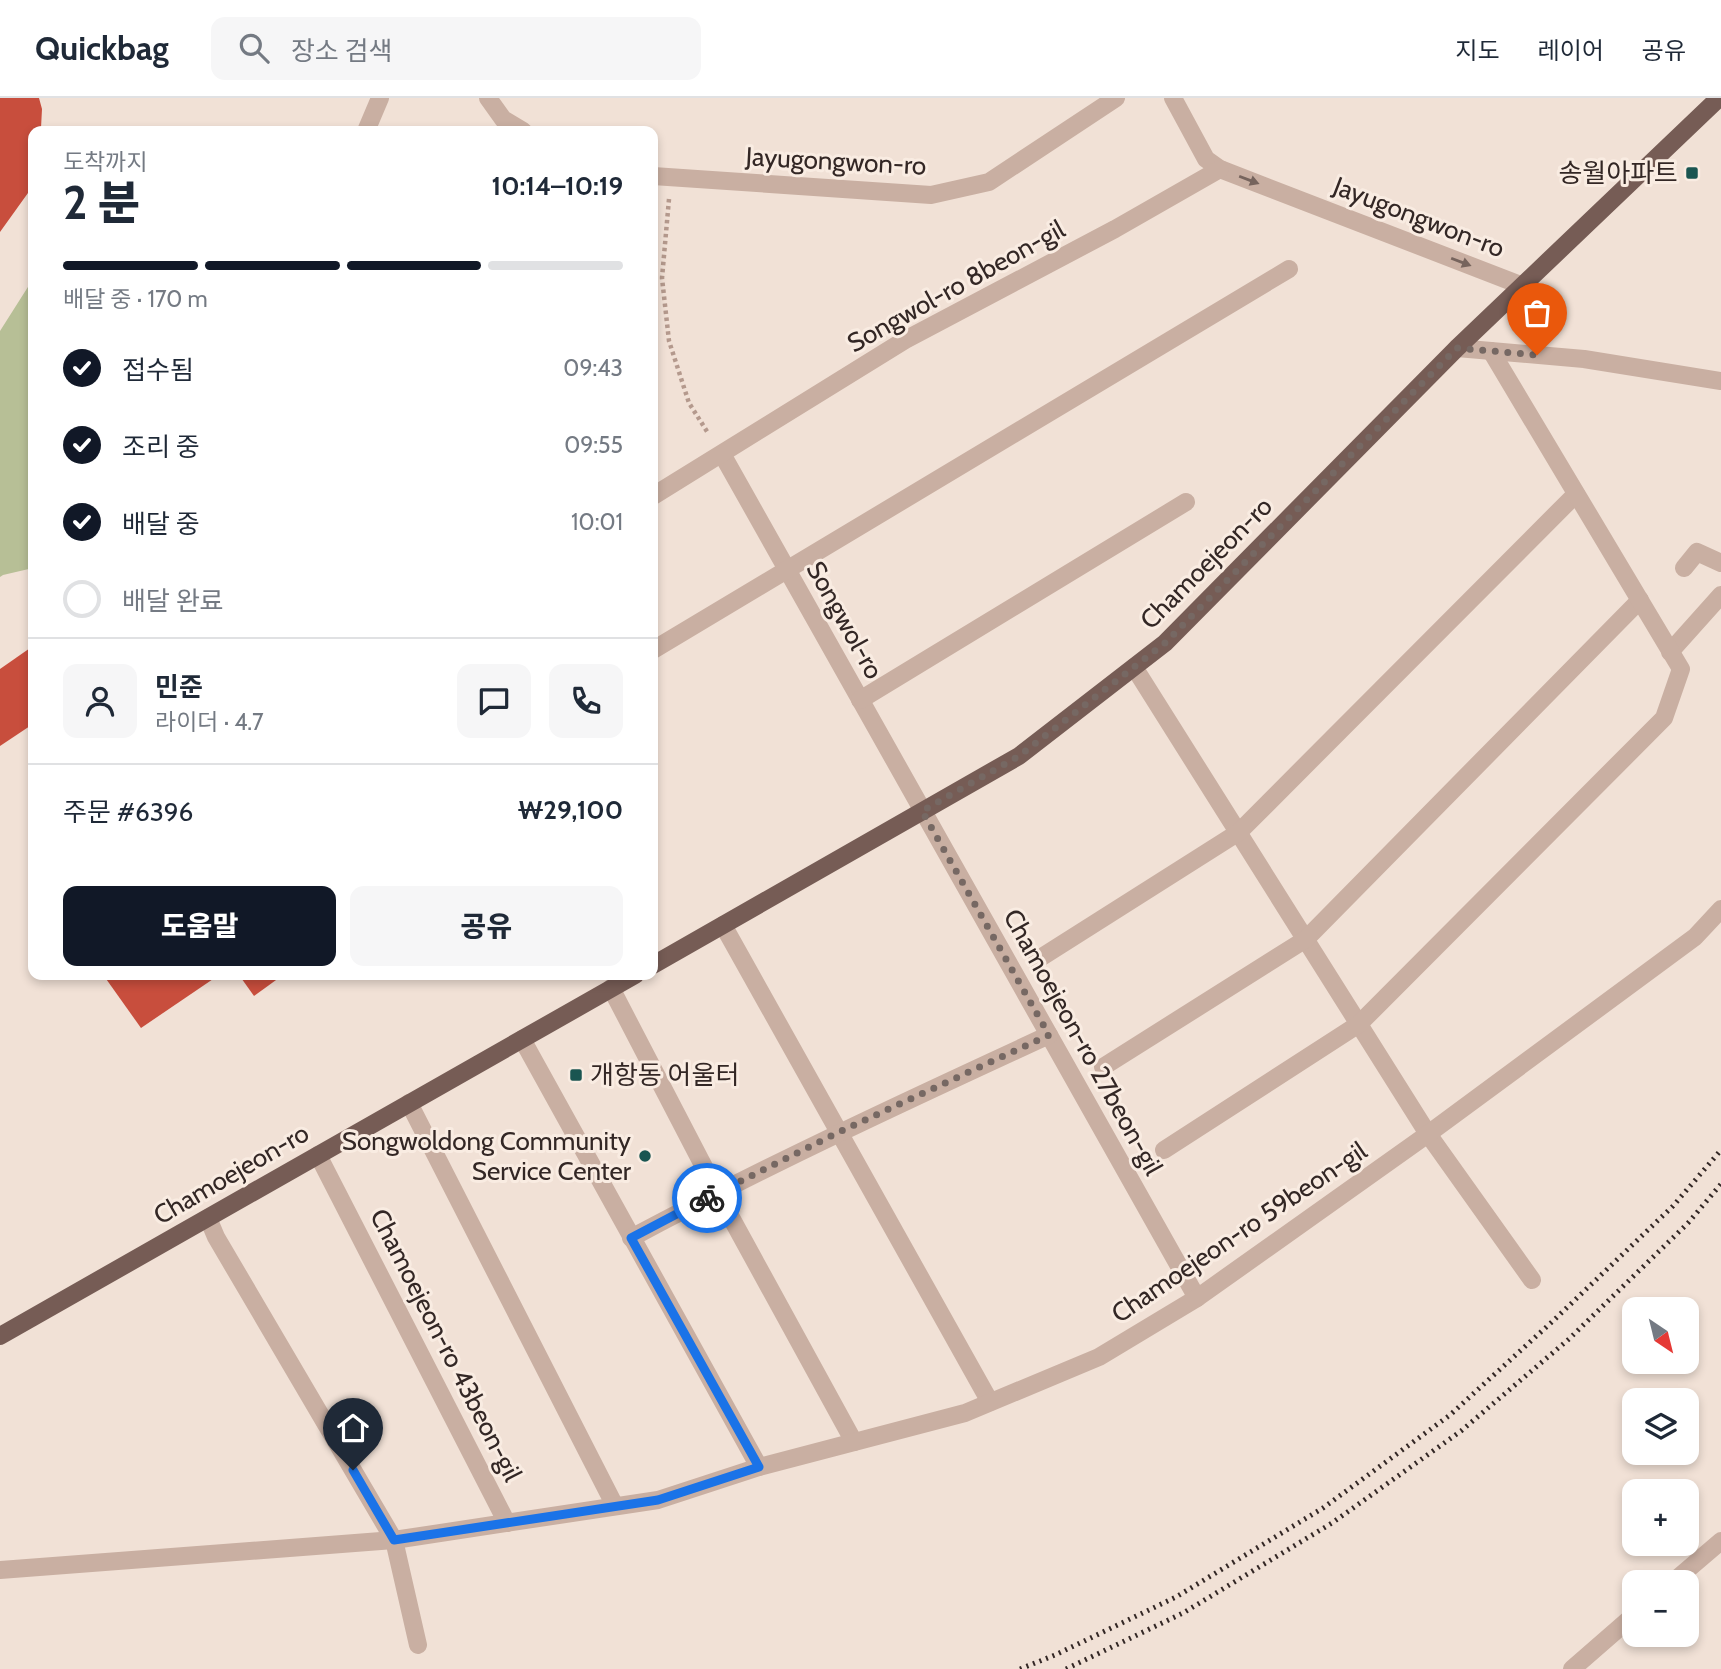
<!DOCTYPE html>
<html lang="ko">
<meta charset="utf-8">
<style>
body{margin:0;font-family:Cabin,"Noto Sans KR",sans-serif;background:#f6f6f7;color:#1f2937;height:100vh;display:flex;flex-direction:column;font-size:26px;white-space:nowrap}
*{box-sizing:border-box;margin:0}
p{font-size:23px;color:#747a83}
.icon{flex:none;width:38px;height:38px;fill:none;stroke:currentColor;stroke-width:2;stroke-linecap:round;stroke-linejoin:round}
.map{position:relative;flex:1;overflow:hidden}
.drawer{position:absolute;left:28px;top:28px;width:630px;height:854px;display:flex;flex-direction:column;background:#fff;border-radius:14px;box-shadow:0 4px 10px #0003}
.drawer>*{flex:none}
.needle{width:46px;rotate:145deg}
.fabs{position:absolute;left:1622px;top:1199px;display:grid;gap:14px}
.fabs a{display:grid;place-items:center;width:77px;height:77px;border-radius:14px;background:#fff;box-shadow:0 4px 10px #0003;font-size:35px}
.pin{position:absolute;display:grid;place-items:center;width:60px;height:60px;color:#fff;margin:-72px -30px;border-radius:50% 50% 50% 0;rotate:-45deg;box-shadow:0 0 7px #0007}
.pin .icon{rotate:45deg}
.courier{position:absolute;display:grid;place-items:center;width:70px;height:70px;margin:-35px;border:5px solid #1a73e8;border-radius:50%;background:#fff;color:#222;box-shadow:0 2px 9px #0007}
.overview em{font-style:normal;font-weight:800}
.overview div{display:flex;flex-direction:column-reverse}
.overview{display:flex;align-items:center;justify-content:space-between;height:119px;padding:0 35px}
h1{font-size:46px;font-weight:800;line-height:52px}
.bar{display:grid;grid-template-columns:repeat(4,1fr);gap:10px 7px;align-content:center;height:84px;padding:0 35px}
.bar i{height:9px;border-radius:5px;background:#e0e1e3}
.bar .active{background:#111827}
.bar p{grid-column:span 4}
.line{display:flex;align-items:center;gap:18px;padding:0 35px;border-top:2px solid #e0e1e3}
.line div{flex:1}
.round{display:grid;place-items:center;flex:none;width:74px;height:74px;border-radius:14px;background:#f6f6f7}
ol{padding:0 35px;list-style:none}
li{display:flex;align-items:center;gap:21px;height:77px}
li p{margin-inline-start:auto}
li .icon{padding:7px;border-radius:50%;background:#111827;color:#fff;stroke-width:4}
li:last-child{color:#747a83}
li i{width:38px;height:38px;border:4px solid #e0e1e3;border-radius:50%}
.cta{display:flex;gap:14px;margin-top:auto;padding:14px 35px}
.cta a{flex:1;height:80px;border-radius:14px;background:#111827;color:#fff;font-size:28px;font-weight:800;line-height:80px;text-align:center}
.cta a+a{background:#f6f6f7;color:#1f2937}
header{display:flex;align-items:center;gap:42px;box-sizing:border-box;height:98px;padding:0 35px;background:#fff;border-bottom:2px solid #e0e1e3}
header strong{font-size:33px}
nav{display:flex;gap:38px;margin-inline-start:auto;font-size:24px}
.search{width:490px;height:63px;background:#f6f6f7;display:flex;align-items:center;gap:18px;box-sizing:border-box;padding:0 24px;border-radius:14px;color:#747a83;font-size:26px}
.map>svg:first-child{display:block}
.green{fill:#b7bf96}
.building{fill:#c84e3d}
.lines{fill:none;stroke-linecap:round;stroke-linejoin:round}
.path{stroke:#b4998d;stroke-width:4.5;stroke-dasharray:3.5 3.5;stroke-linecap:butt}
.minor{stroke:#c9afa2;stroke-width:18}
.major{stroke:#765c55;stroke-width:18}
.rail{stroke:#332725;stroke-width:5;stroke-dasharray:2 5;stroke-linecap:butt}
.oneway{fill:#76645d}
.done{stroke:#766863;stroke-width:7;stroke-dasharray:0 12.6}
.route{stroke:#1a73e8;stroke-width:9}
.poi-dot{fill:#1a5551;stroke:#f9ece2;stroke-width:2.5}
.labels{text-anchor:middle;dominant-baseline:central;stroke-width:6;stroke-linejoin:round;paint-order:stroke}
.street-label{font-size:26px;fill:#332725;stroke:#f9ece2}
.poi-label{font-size:26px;fill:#332725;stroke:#f9ece2;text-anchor:end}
</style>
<header>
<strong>Quickbag</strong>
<div class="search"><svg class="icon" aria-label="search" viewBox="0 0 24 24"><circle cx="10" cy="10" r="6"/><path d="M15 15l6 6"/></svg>장소 검색</div>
<nav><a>지도</a><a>레이어</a><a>공유</a></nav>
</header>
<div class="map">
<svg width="1721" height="1571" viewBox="0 0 1721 1571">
<rect width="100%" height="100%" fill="#f1e1d6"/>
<!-- green -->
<polygon class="green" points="33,181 33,470 3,477 0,479 0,233"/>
<!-- building -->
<g class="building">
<polygon points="0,0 39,0 42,11 41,30 45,33 33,33 33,88 0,134"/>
<polygon points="33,548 33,626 0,648 0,571"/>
<polygon points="107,877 219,877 141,930 104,878"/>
<polygon points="239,877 283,877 254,898"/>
</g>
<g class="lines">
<!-- path -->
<polyline class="path" points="669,101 662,180 669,243 689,305 708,335"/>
<!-- minor -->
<g class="minor">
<polyline points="488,0 503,21 523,33"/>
<polyline points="1173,0 1206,61 1220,71 1523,188"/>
<polyline points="366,33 380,0"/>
<polyline points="653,78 931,97 989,84 1116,0"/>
<polyline points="1457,250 1584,261 1721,283"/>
<polyline points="722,356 1197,1200"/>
<polyline points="653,398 905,242 1115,131 1220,71"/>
<polyline points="1684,470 1697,454 1721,465"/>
<polyline points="653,552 1289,171"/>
<polyline points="1670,554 1721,497"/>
<polyline points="1134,569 1428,1036 1532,1182"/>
<polyline points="860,602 1186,404"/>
<polyline points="723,827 990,1304"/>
<polyline points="1037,862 1239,734 1576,396"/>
<polyline points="611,890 717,1094 854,1344"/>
<polyline points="522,941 759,1369"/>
<polyline points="1103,969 1306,841 1640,502"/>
<polyline points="409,1005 615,1408"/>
<polyline points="1164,1052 1359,926 1664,620 1681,571 1491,253"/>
<polyline points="318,1057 507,1425"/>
<polyline points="208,1120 216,1139 394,1442 418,1547"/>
<path d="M 631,1140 C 768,1067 908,1002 1049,937"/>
<polyline points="0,1472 394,1442 658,1402 759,1369 965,1315 1099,1259 1197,1200 1428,1036 1695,839 1721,811"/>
<polyline points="1673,1484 1721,1443"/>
<polyline points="1572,1571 1634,1517"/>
</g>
<!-- major -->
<g class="major">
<polyline points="653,867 1019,658 1165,545 1457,250 1719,0"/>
<polyline points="0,1238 635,877"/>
</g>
<!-- rail -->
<g class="rail">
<polyline points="1020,1571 1055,1557 1176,1499 1323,1410 1450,1317 1554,1222 1673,1108 1721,1052"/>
<polyline points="1066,1571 1183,1515 1332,1425 1461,1333 1569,1241 1688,1125 1721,1086"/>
</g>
</g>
<!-- one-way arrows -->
<defs><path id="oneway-solid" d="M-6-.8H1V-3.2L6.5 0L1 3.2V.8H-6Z" transform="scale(1.75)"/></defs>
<g class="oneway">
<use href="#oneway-solid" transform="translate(1249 82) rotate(21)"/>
<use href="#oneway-solid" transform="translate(1461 164) rotate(21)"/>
</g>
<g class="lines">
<!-- done -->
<polyline class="done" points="707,1100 839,1034 1049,937 922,713 1019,658 1165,545 1457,250 1537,257"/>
<!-- route -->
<polyline class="route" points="353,1372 394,1442 658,1402 759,1369 631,1140 707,1100"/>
</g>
<!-- markers -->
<g class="poi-dot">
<rect x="1685" y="68" width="14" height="14" rx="3.5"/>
<rect x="569" y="970" width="14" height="14" rx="3.5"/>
<circle cx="645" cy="1058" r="7"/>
</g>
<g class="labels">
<!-- street labels -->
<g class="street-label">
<text transform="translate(836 63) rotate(3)">Jayugongwon-ro</text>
<text transform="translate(1419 119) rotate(21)">Jayugongwon-ro</text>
<text transform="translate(956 188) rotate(-29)">Songwol-ro 8beon-gil</text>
<text transform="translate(1206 465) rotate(-45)">Chamoejeon-ro</text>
<text transform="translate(845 522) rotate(61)">Songwol-ro</text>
<text transform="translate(1083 944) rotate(61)">Chamoejeon-ro 27beon-gil</text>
<text transform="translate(231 1076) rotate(-30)">Chamoejeon-ro</text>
<text transform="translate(1239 1134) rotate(-34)">Chamoejeon-ro 59beon-gil</text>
<text transform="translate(446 1247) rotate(63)">Chamoejeon-ro 43beon-gil</text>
</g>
<!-- poi labels -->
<g class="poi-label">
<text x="1678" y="75">송월아파트</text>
<text x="590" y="977" text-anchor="start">개항동 어울터</text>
<text x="631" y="1043">Songwoldong Community<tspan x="631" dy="30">Service Center</tspan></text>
</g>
</g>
</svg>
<div class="fabs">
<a><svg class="needle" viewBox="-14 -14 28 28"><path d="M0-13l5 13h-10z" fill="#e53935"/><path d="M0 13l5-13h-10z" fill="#747a83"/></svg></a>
<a><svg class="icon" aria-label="layers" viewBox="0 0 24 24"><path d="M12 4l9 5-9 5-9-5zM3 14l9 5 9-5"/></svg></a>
<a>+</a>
<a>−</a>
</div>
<div class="pin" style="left:1537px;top:257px;background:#ea580c"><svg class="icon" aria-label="bag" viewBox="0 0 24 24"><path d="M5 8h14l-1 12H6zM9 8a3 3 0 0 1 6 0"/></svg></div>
<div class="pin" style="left:353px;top:1372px;background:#1f2937"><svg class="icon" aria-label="home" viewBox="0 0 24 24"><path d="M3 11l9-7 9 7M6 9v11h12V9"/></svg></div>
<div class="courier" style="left:707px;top:1100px"><svg class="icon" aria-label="bike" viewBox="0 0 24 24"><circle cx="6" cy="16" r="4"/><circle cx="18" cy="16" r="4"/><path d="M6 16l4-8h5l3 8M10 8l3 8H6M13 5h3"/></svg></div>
<section class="drawer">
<div class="overview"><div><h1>2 분</h1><p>도착까지</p></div><em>10:14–10:19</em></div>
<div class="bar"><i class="active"></i><i class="active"></i><i class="active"></i><i></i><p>배달 중 · 170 m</p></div>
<ol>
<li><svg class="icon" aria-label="check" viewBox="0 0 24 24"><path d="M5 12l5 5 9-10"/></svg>접수됨<p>09:43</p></li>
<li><svg class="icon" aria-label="check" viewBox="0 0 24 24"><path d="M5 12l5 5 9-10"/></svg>조리 중<p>09:55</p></li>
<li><svg class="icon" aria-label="check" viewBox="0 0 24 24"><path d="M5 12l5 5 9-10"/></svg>배달 중<p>10:01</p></li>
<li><i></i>배달 완료</li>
</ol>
<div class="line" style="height:126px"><a class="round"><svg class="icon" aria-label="person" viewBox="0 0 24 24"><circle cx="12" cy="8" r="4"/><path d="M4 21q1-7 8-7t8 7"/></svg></a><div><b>민준</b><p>라이더 · 4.7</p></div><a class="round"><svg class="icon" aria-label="chat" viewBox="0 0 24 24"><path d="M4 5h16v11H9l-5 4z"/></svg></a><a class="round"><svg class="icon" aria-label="phone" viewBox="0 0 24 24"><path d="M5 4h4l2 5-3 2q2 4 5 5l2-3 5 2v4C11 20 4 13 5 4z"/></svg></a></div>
<div class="line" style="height:91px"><div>주문 #6396</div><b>₩29,100</b></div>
<div class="cta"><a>도움말</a><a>공유</a></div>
</section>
</div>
